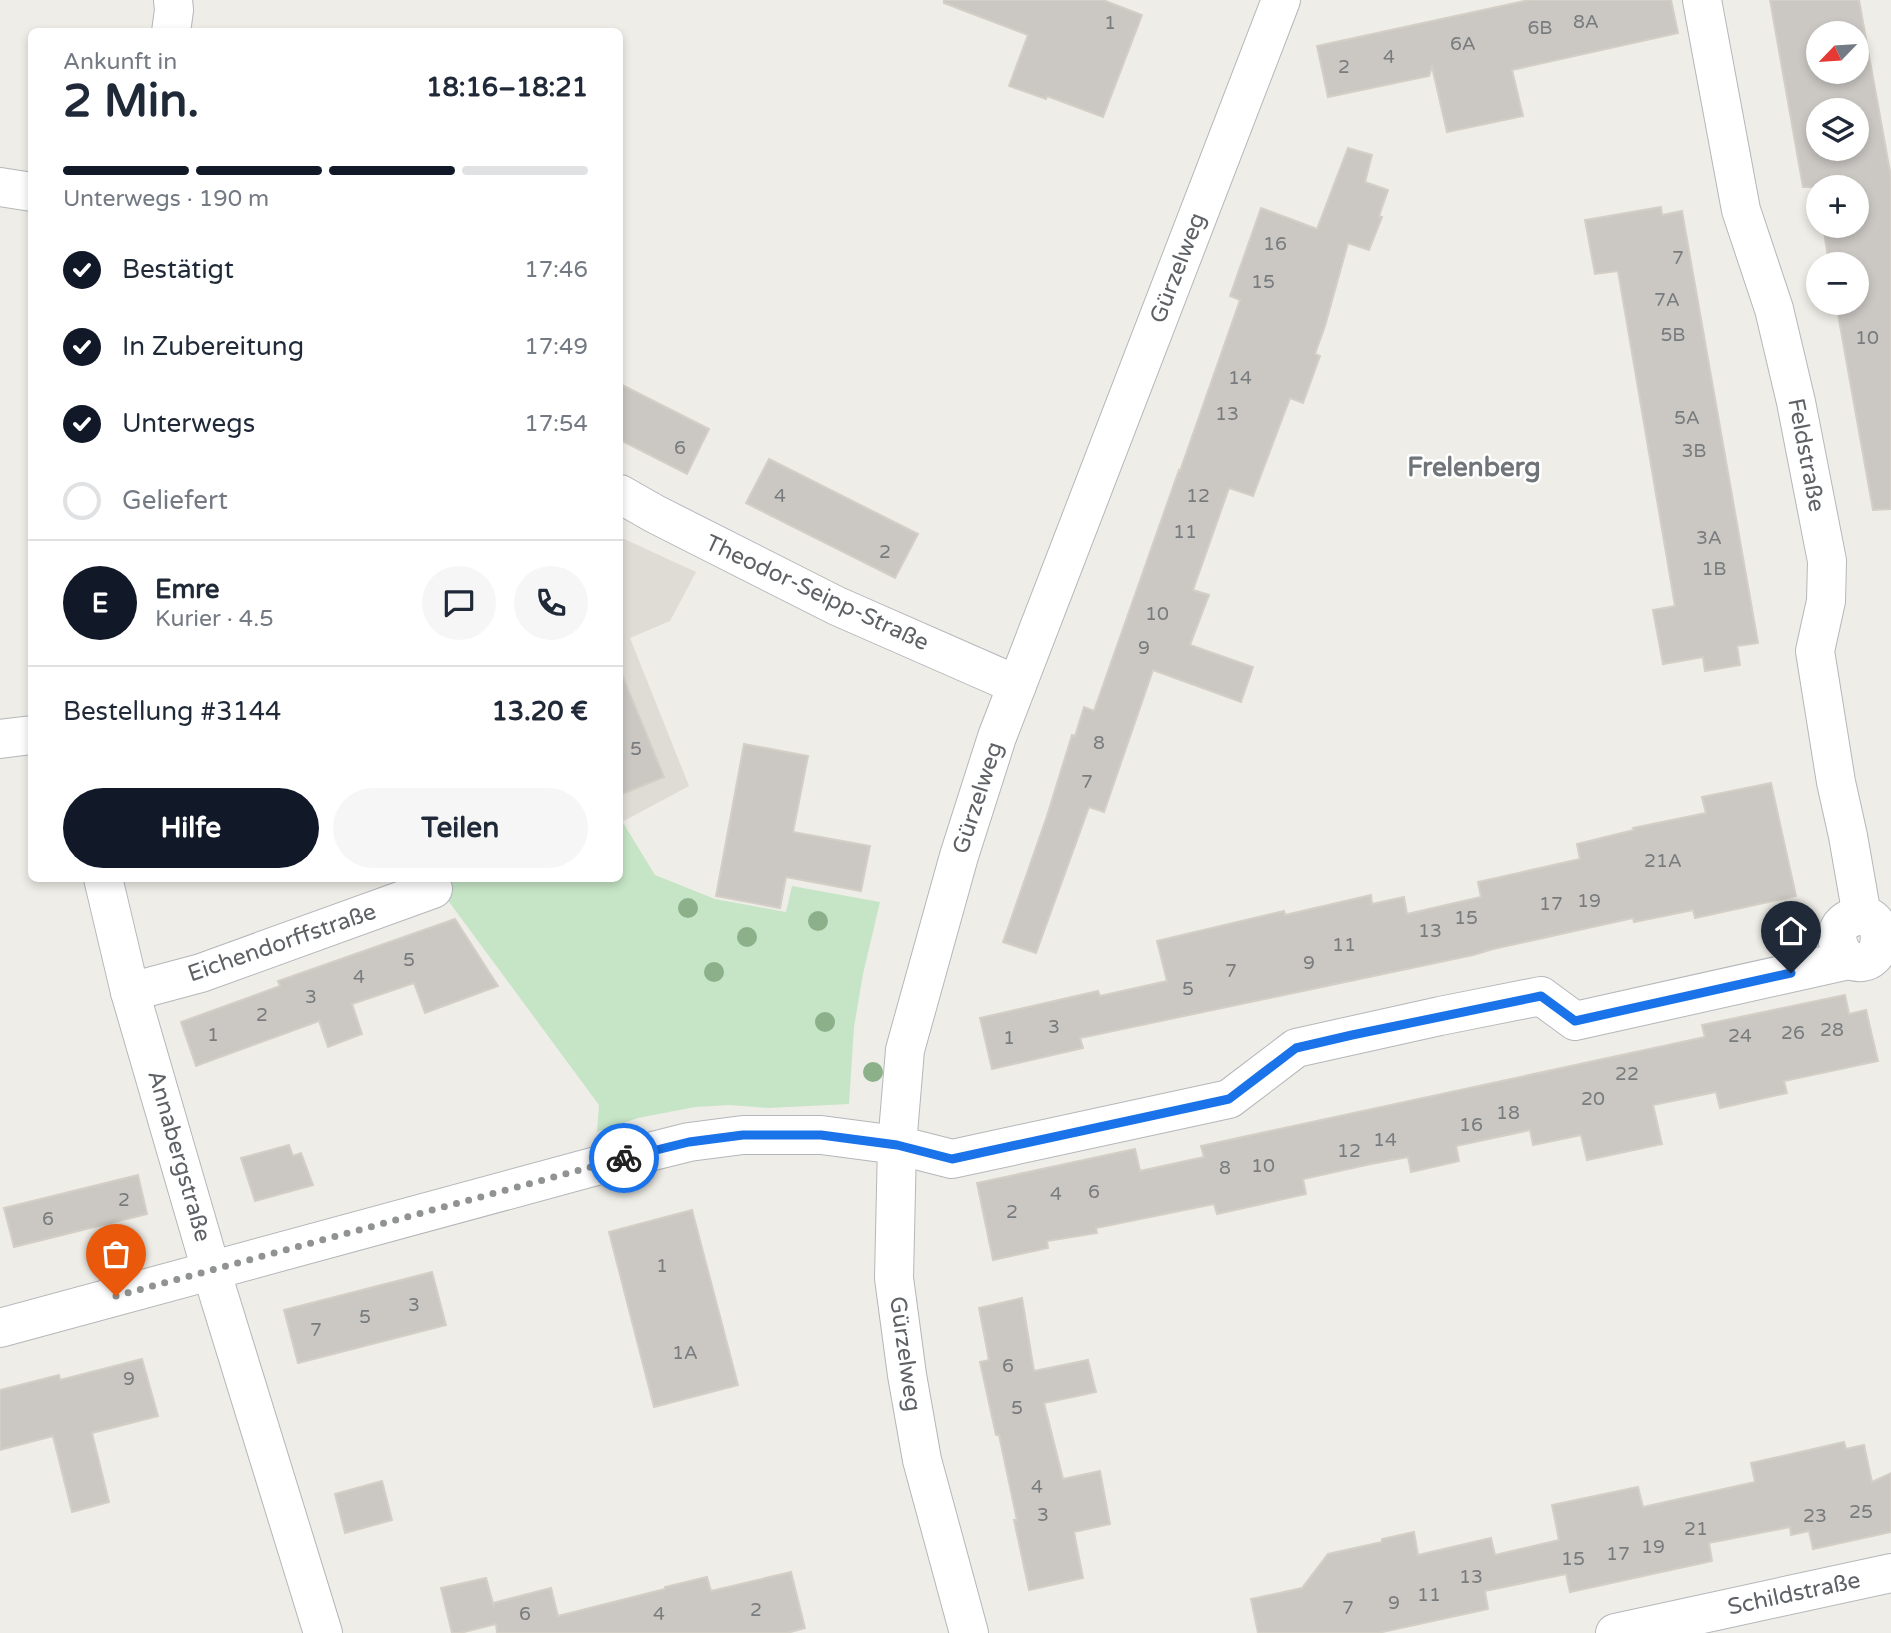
<!DOCTYPE html>
<html lang="de">
<meta charset="utf-8">
<style>
body{margin:0;font-family:"Varela Round",sans-serif;background:#f6f6f7;color:#1f2937;height:100vh;display:flex;flex-direction:column;font-size:26px;white-space:nowrap}
*{box-sizing:border-box;margin:0}
p{font-size:23px;color:#747a83}
.icon{flex:none;width:38px;height:38px;fill:none;stroke:currentColor;stroke-width:2;stroke-linecap:round;stroke-linejoin:round}
.map{position:relative;flex:1;overflow:hidden}
.side{position:absolute;left:28px;top:28px;width:595px;height:854px;display:flex;flex-direction:column;background:#fff;border-radius:10px;box-shadow:0 4px 10px #0003}
.side>*{flex:none}
.needle{width:46px;rotate:245deg}
.tools{position:absolute;left:1806px;top:21px;display:grid;gap:14px}
.tools a{display:grid;place-items:center;width:63px;height:63px;border-radius:50%;background:#fff;box-shadow:0 4px 10px #0003;font-size:35px}
.pin{position:absolute;display:grid;place-items:center;width:60px;height:60px;color:#fff;margin:-72px -30px;border-radius:50% 50% 50% 0;rotate:-45deg;box-shadow:0 0 7px #0007}
.pin .icon{rotate:45deg}
.courier{position:absolute;display:grid;place-items:center;width:70px;height:70px;margin:-35px;border:5px solid #1a73e8;border-radius:50%;background:#fff;color:#222;box-shadow:0 2px 9px #0007}
.summary em{font-style:normal;font-weight:700}
.summary div{display:flex;flex-direction:column-reverse}
.summary{display:flex;align-items:center;justify-content:space-between;height:119px;padding:0 35px}
h1{font-size:46px;font-weight:700;line-height:52px}
.bar{display:grid;grid-template-columns:repeat(4,1fr);gap:10px 7px;align-content:center;height:84px;padding:0 35px}
.bar i{height:9px;border-radius:5px;background:#e0e1e3}
.bar .on{background:#111827}
.bar p{grid-column:span 4}
.line{display:flex;align-items:center;gap:18px;padding:0 35px;border-top:2px solid #e0e1e3}
.line div{flex:1}
.round{display:grid;place-items:center;flex:none;width:74px;height:74px;border-radius:37px;background:#f6f6f7}
ol{padding:0 35px;list-style:none}
li{display:flex;align-items:center;gap:21px;height:77px}
li p{margin-inline-start:auto}
li .icon{padding:7px;border-radius:50%;background:#111827;color:#fff;stroke-width:4}
li:last-child{color:#747a83}
li i{width:38px;height:38px;border:4px solid #e0e1e3;border-radius:50%}
.primary-button{display:flex;gap:14px;margin-top:auto;padding:14px 35px}
.primary-button a{flex:1;height:80px;border-radius:42px;background:#111827;color:#fff;font-size:28px;font-weight:700;line-height:80px;text-align:center}
.primary-button a+a{background:#f6f6f7;color:#1f2937}
.map>svg:first-child{display:block}
.education{fill:#dfdcd5}
.green{fill:#c6e5c6}
.building{fill:#cbc8c4;stroke:#d4cfc6;stroke-width:2;fill-rule:evenodd}
.lines{fill:none;stroke-linecap:round;stroke-linejoin:round}
.minor-casing{stroke:#b4b7ba;stroke-width:40}
.minor{stroke:#fff;stroke-width:38}
.tree{fill:#8cb18a}
.done{stroke:#919393;stroke-width:7;stroke-dasharray:0 12.6}
.route{stroke:#1a73e8;stroke-width:9}
.labels{text-anchor:middle;dominant-baseline:central;stroke-width:5;stroke-linejoin:round;paint-order:stroke}
.number-label{font-size:19px;fill:#797c7e}
.street-label{font-size:23px;fill:#5e6266;stroke:#fff}
.quarter-label{font-size:26px;font-weight:bold;fill:#6f7478;stroke:#fff}
</style>
<div class="map">
<svg width="1891" height="1633" viewBox="0 0 1891 1633">
<rect width="100%" height="100%" fill="#efede7"/>
<!-- education -->
<polygon class="education" points="620,537 696,572 670,621 630,638 689,786 620,823"/>
<!-- green -->
<polygon class="green" points="622,821 655,875 715,899 786,912 792,886 880,902 863,974 854,1027 849,1104 768,1108 730,1105 695,1107 638,1118 597,1132 599,1105 438,887 462,878 620,878 620,822"/>
<!-- building -->
<g class="building">
<polygon points="944,0 1103,0 1142,15 1103,117 1047,96 1046,99 1009,86 1028,35 944,3"/>
<polygon points="1529,0 1671,0 1678,33 1512,70 1523,116 1447,132 1432,67 1429,76 1328,97 1317,46"/>
<path d="M 1770,0 L 1859,0 L 1891,177 L 1891,509 L 1873,510 L 1836,303 L 1857,303 L 1857,264 L 1829,264 L 1823,226 L 1857,226 L 1857,187 L 1818,187 L 1818,200 L 1816,187 L 1803,187 ZM 1818,33 L 1857,33 L 1857,72 L 1818,72 ZM 1818,110 L 1857,110 L 1857,149 L 1818,149 Z"/>
<polygon points="1348,148 1372,155 1365,182 1388,190 1379,216 1382,217 1369,250 1348,243 1325,326 1315,354 1320,356 1303,403 1290,398 1253,496 1229,488 1193,590 1209,595 1190,645 1253,667 1241,702 1153,670 1104,812 1089,807 1036,953 1003,942 1047,816 1072,735 1075,736 1084,707 1094,711 1179,470 1180,471 1240,300 1230,296 1261,208 1317,229"/>
<polygon points="1661,207 1662,215 1682,211 1758,643 1737,646 1740,665 1705,671 1703,657 1663,664 1653,610 1675,606 1638,388 1618,271 1595,274 1585,220"/>
<polygon points="620,384 709,429 687,474 620,440"/>
<polygon points="769,459 918,534 895,578 746,503"/>
<polygon points="620,670 664,777 620,795"/>
<polygon points="744,744 808,756 793,832 870,846 861,891 786,877 780,908 716,896"/>
<polygon points="1771,783 1796,896 1695,918 1693,910 1634,922 1633,918 1493,949 1473,955 1080,1038 1083,1048 992,1069 980,1018 1098,991 1100,996 1167,981 1157,941 1284,911 1285,915 1371,895 1372,904 1404,897 1407,914 1481,897 1478,882 1580,859 1577,844 1634,830 1633,828 1706,813 1702,797"/>
<polygon points="455,919 498,986 425,1013 414,983 352,1004 362,1034 328,1047 319,1021 196,1066 181,1022 280,986 278,981"/>
<polygon points="1845,995 1849,1014 1866,1010 1878,1061 1784,1081 1787,1093 1720,1108 1716,1092 1653,1105 1662,1144 1587,1160 1581,1135 1533,1145 1530,1130 1456,1146 1459,1161 1411,1172 1408,1157 1371,1164 1303,1179 1306,1194 1217,1214 1214,1204 1096,1228 1097,1233 1047,1241 1048,1248 993,1260 977,1183 1135,1149 1140,1171 1204,1157 1201,1146 1705,1037 1702,1025"/>
<polygon points="289,1145 293,1156 301,1153 313,1185 255,1201 241,1158"/>
<polygon points="138,1175 147,1214 14,1247 4,1208"/>
<polygon points="692,1210 738,1385 654,1407 609,1232"/>
<polygon points="432,1272 446,1325 298,1363 284,1310"/>
<polygon points="1022,1298 1034,1371 1088,1360 1096,1392 1044,1403 1063,1479 1100,1471 1110,1524 1074,1532 1083,1578 1029,1590 1014,1520 1017,1520 999,1435 996,1435 980,1362 989,1360 979,1308"/>
<polygon points="142,1359 158,1416 92,1433 109,1502 72,1512 53,1436 0,1450 0,1390 59,1375 60,1380"/>
<polygon points="1844,1442 1846,1449 1864,1445 1872,1482 1891,1473 1891,1532 1813,1549 1809,1531 1791,1535 1790,1527 1709,1543 1712,1561 1570,1592 1566,1574 1485,1591 1488,1609 1378,1633 1258,1633 1251,1599 1302,1588 1328,1554 1382,1542 1382,1539 1414,1532 1418,1555 1491,1538 1495,1555 1559,1540 1552,1505 1638,1487 1643,1507 1755,1482 1751,1463"/>
<polygon points="382,1481 392,1520 345,1533 335,1494"/>
<polygon points="791,1572 805,1628 787,1633 497,1633 496,1624 460,1633 452,1633 441,1588 486,1578 494,1607 493,1603 551,1588 558,1616 665,1589 665,1587 707,1577 711,1591"/>
</g>
<g class="lines">
<!-- minor casing -->
<g class="minor-casing">
<g id="minor">
<polyline points="1702,0 1741,210 1774,309 1796,402 1827,561 1826,601 1815,651 1836,782 1848,836 1862,916"/>
<polyline points="171,32 174,10 173,0"/>
<polyline points="0,187 32,192"/>
<polyline points="620,494 655,514 837,606 1017,685"/>
<polyline points="0,739 32,735"/>
<polyline points="103,878 130,992 211,1270 323,1633"/>
<polyline points="130,992 201,973 433,889"/>
<path d="M 0,1328 L 633,1156 L 689,1142 L 743,1135 L 821,1135 L 897,1145 L 952,1159 L 1229,1099 L 1296,1048 L 1440,1016 L 1541,996 L 1575,1021 L 1849,960 C 1891,976 1889,898 1849,919 C 1831,928 1836,949 1849,960"/>
<polyline points="969,1633 922,1460 907,1375 894,1278 897,1145 905,1050 959,856 997,737 1281,0"/>
<polyline points="1615,1633 1891,1573"/>
</g>
</g>
<!-- minor -->
<use href="#minor" class="minor"/>
</g>
<!-- trees -->
<g class="tree">
<circle cx="688" cy="908" r="10"/>
<circle cx="818" cy="921" r="10"/>
<circle cx="747" cy="937" r="10"/>
<circle cx="714" cy="972" r="10"/>
<circle cx="825" cy="1022" r="10"/>
<circle cx="873" cy="1072" r="10"/>
</g>
<g class="lines">
<!-- done -->
<polyline class="done" points="116,1296 624,1158"/>
<!-- route -->
<polyline class="route" points="624,1158 689,1142 743,1135 821,1135 897,1145 952,1159 1229,1099 1296,1048 1352,1035 1541,996 1575,1021 1791,973"/>
</g>
<g class="labels">
<!-- number labels -->
<g class="number-label">
<text x="1586" y="22">8A</text>
<text x="1110" y="23">1</text>
<text x="1540" y="28">6B</text>
<text x="1463" y="44">6A</text>
<text x="1389" y="57">4</text>
<text x="1344" y="67">2</text>
<text x="1275" y="244">16</text>
<text x="1678" y="258">7</text>
<text x="1263" y="282">15</text>
<text x="1667" y="300">7A</text>
<text x="1673" y="335">5B</text>
<text x="1867" y="338">10</text>
<text x="1240" y="378">14</text>
<text x="1227" y="414">13</text>
<text x="1687" y="418">5A</text>
<text x="680" y="448">6</text>
<text x="1694" y="451">3B</text>
<text x="780" y="496">4</text>
<text x="1198" y="496">12</text>
<text x="1185" y="532">11</text>
<text x="1709" y="538">3A</text>
<text x="885" y="552">2</text>
<text x="1714" y="569">1B</text>
<text x="1157" y="614">10</text>
<text x="1144" y="648">9</text>
<text x="1099" y="743">8</text>
<text x="636" y="749">5</text>
<text x="1087" y="782">7</text>
<text x="1663" y="861">21A</text>
<text x="1589" y="901">19</text>
<text x="1551" y="904">17</text>
<text x="1466" y="918">15</text>
<text x="1430" y="931">13</text>
<text x="1344" y="945">11</text>
<text x="409" y="960">5</text>
<text x="1309" y="963">9</text>
<text x="1231" y="971">7</text>
<text x="359" y="977">4</text>
<text x="1188" y="989">5</text>
<text x="311" y="997">3</text>
<text x="262" y="1015">2</text>
<text x="1054" y="1027">3</text>
<text x="1832" y="1030">28</text>
<text x="1793" y="1033">26</text>
<text x="213" y="1035">1</text>
<text x="1740" y="1036">24</text>
<text x="1009" y="1038">1</text>
<text x="1627" y="1074">22</text>
<text x="1593" y="1099">20</text>
<text x="1508" y="1113">18</text>
<text x="1471" y="1125">16</text>
<text x="1385" y="1140">14</text>
<text x="1349" y="1151">12</text>
<text x="1263" y="1166">10</text>
<text x="1225" y="1168">8</text>
<text x="1094" y="1192">6</text>
<text x="1056" y="1194">4</text>
<text x="124" y="1200">2</text>
<text x="1012" y="1212">2</text>
<text x="48" y="1219">6</text>
<text x="662" y="1266">1</text>
<text x="414" y="1305">3</text>
<text x="365" y="1317">5</text>
<text x="316" y="1330">7</text>
<text x="685" y="1353">1A</text>
<text x="1008" y="1366">6</text>
<text x="129" y="1379">9</text>
<text x="1017" y="1408">5</text>
<text x="1037" y="1487">4</text>
<text x="1861" y="1512">25</text>
<text x="1043" y="1515">3</text>
<text x="1815" y="1516">23</text>
<text x="1696" y="1529">21</text>
<text x="1653" y="1547">19</text>
<text x="1618" y="1554">17</text>
<text x="1573" y="1559">15</text>
<text x="1471" y="1577">13</text>
<text x="1429" y="1595">11</text>
<text x="1394" y="1603">9</text>
<text x="1348" y="1608">7</text>
<text x="756" y="1610">2</text>
<text x="525" y="1614">6</text>
<text x="659" y="1614">4</text>
</g>
<!-- street labels -->
<g class="street-label">
<text transform="translate(1178 268) rotate(-69)">Gürzelweg</text>
<text transform="translate(1806 455) rotate(79)">Feldstraße</text>
<text transform="translate(817 593) rotate(25)">Theodor-Seipp-Straße</text>
<text transform="translate(978 798) rotate(-72)">Gürzelweg</text>
<text transform="translate(282 943) rotate(-19)">Eichendorffstraße</text>
<text transform="translate(179 1156) rotate(74)">Annabergstraße</text>
<text transform="translate(905 1354) rotate(82)">Gürzelweg</text>
<text transform="translate(1794 1594) rotate(-12)">Schildstraße</text>
</g>
<!-- quarter labels -->
<g class="quarter-label">
<text x="1474" y="467">Frelenberg</text>
</g>
</g>
</svg>
<div class="tools">
<a><svg class="needle" viewBox="-14 -14 28 28"><path d="M0-13l5 13h-10z" fill="#e53935"/><path d="M0 13l5-13h-10z" fill="#747a83"/></svg></a>
<a><svg class="icon" aria-label="layers" viewBox="0 0 24 24"><path d="M12 4l9 5-9 5-9-5zM3 14l9 5 9-5"/></svg></a>
<a>+</a>
<a>−</a>
</div>
<div class="pin" style="left:116px;top:1296px;background:#ea580c"><svg class="icon" aria-label="bag" viewBox="0 0 24 24"><path d="M5 8h14l-1 12H6zM9 8a3 3 0 0 1 6 0"/></svg></div>
<div class="pin" style="left:1791px;top:973px;background:#1f2937"><svg class="icon" aria-label="home" viewBox="0 0 24 24"><path d="M3 11l9-7 9 7M6 9v11h12V9"/></svg></div>
<div class="courier" style="left:624px;top:1158px"><svg class="icon" aria-label="bike" viewBox="0 0 24 24"><circle cx="6" cy="16" r="4"/><circle cx="18" cy="16" r="4"/><path d="M6 16l4-8h5l3 8M10 8l3 8H6M13 5h3"/></svg></div>
<section class="side">
<div class="summary"><div><h1>2 Min.</h1><p>Ankunft in</p></div><em>18:16–18:21</em></div>
<div class="bar"><i class="on"></i><i class="on"></i><i class="on"></i><i></i><p>Unterwegs · 190 m</p></div>
<ol>
<li><svg class="icon" aria-label="check" viewBox="0 0 24 24"><path d="M5 12l5 5 9-10"/></svg>Bestätigt<p>17:46</p></li>
<li><svg class="icon" aria-label="check" viewBox="0 0 24 24"><path d="M5 12l5 5 9-10"/></svg>In Zubereitung<p>17:49</p></li>
<li><svg class="icon" aria-label="check" viewBox="0 0 24 24"><path d="M5 12l5 5 9-10"/></svg>Unterwegs<p>17:54</p></li>
<li><i></i>Geliefert</li>
</ol>
<div class="line" style="height:126px"><b class="round" style="background:#111827;color:#fff">E</b><div><b>Emre</b><p>Kurier · 4.5</p></div><a class="round"><svg class="icon" aria-label="chat" viewBox="0 0 24 24"><path d="M4 5h16v11H9l-5 4z"/></svg></a><a class="round"><svg class="icon" aria-label="phone" viewBox="0 0 24 24"><path d="M5 4h4l2 5-3 2q2 4 5 5l2-3 5 2v4C11 20 4 13 5 4z"/></svg></a></div>
<div class="line" style="height:91px"><div>Bestellung #3144</div><b>13.20 €</b></div>
<div class="primary-button"><a>Hilfe</a><a>Teilen</a></div>
</section>
</div>
